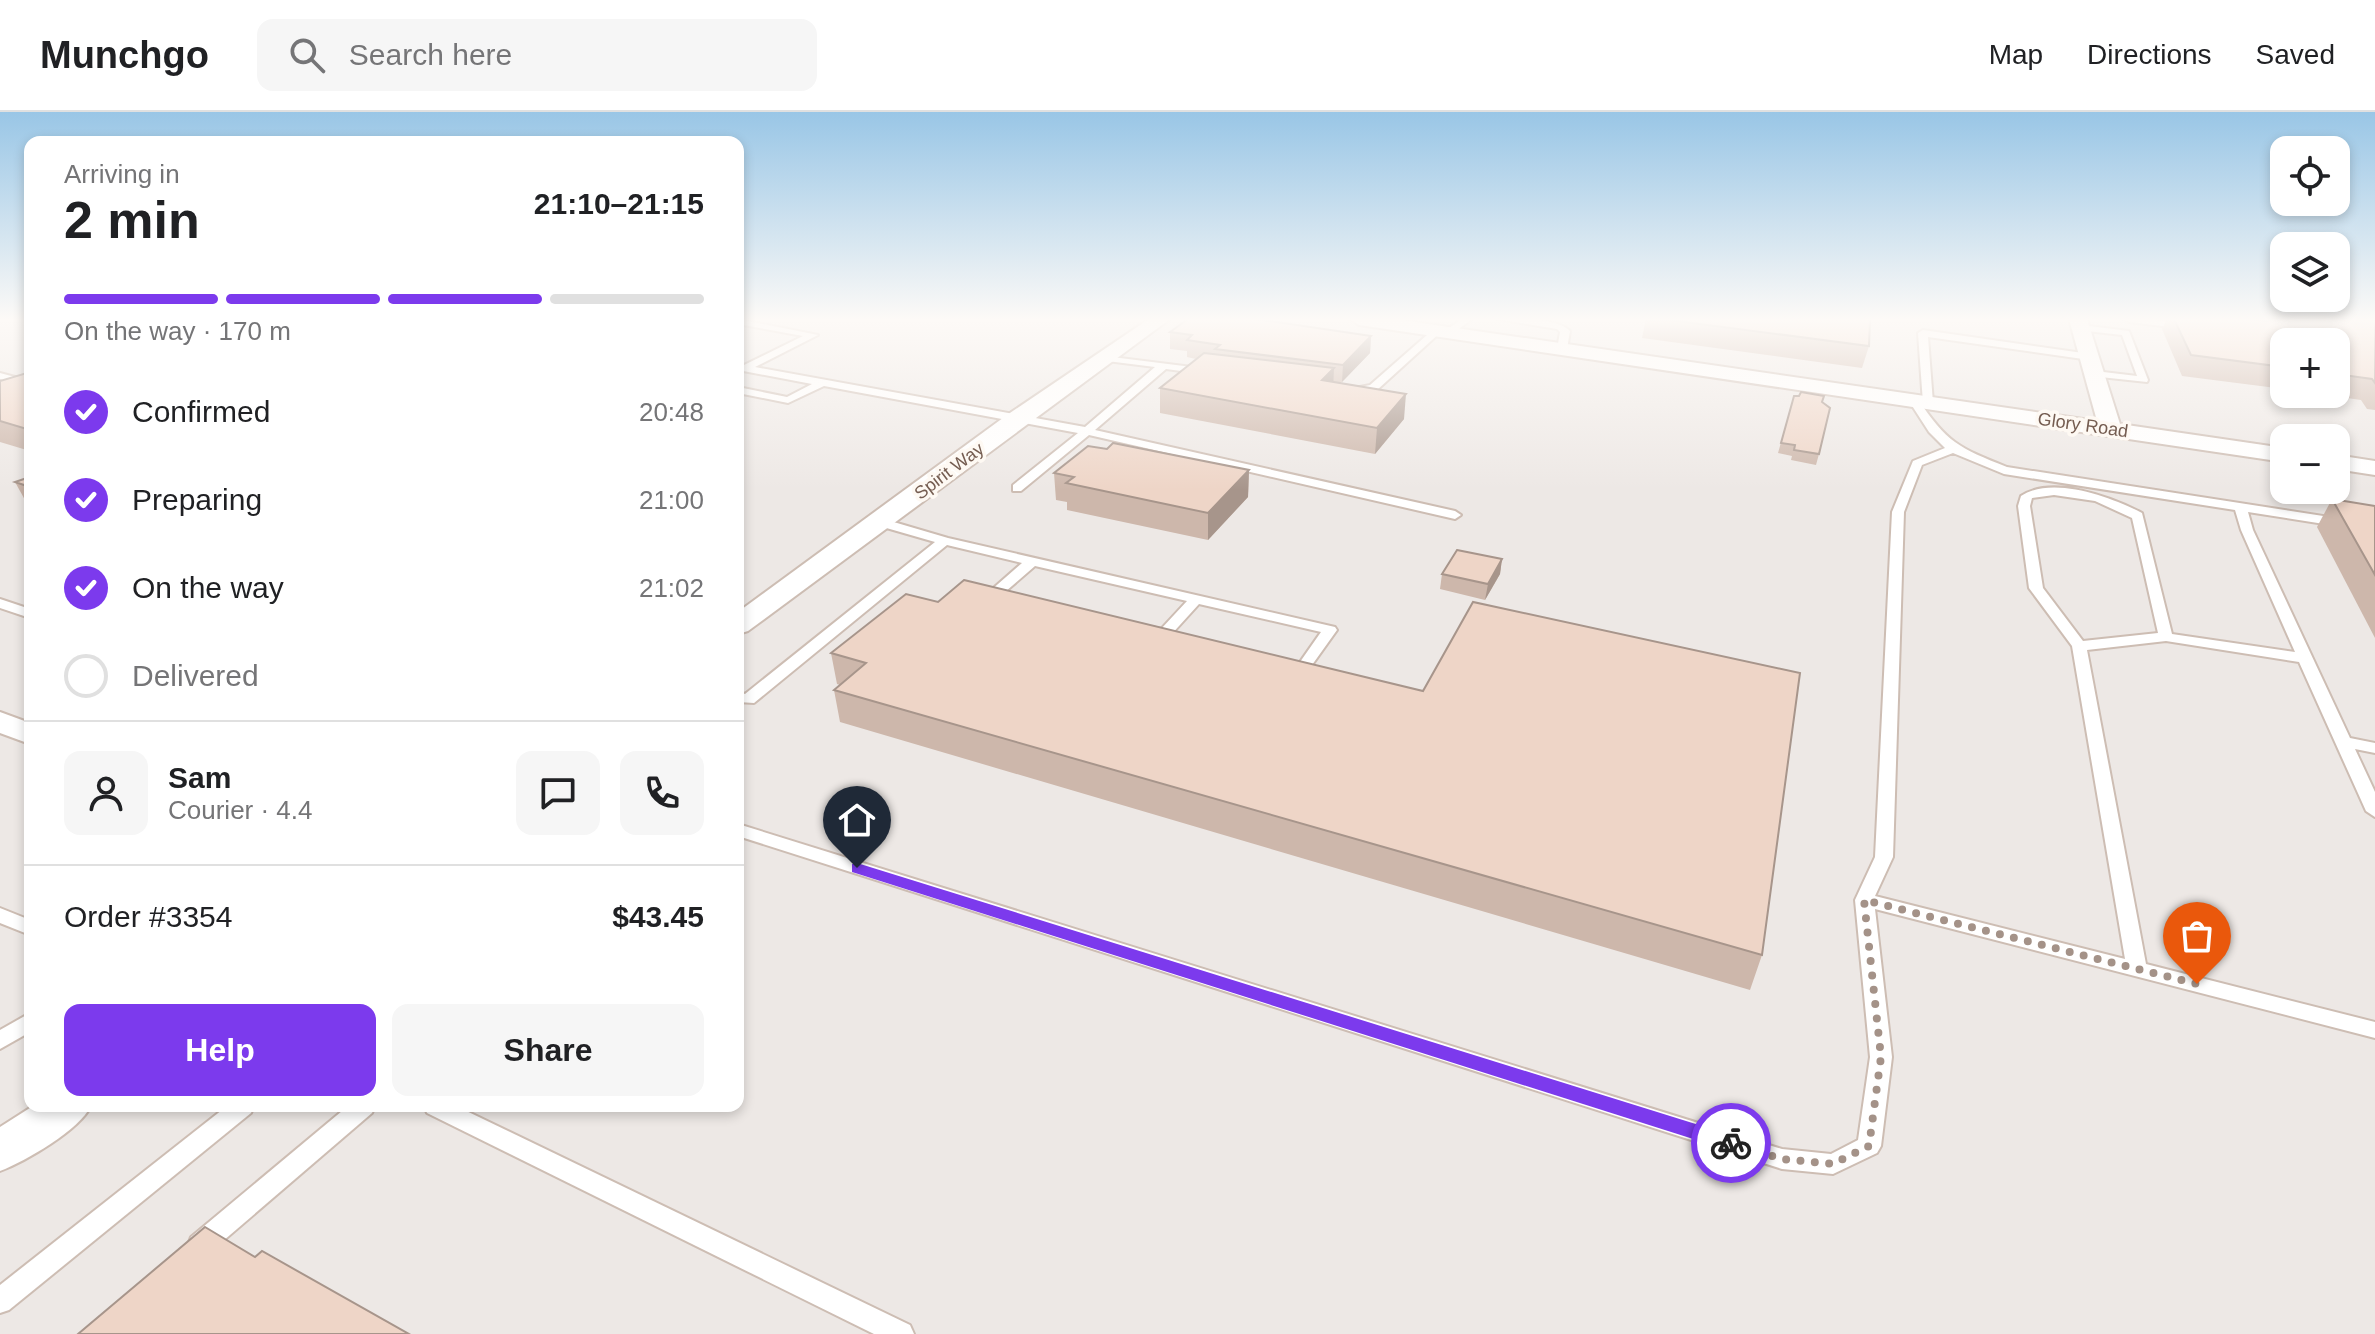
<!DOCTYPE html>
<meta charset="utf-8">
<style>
body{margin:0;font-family:Helvetica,sans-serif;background:#f6f6f6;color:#202124;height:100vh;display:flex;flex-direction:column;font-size:30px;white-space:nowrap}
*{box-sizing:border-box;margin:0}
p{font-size:26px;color:#757577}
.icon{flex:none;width:44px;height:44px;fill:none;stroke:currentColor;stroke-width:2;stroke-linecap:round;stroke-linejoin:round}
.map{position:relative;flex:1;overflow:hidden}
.drawer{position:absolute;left:24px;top:24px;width:720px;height:976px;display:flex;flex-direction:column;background:#fff;border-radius:16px;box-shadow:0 4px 12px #0003}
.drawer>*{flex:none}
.buttons{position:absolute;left:2270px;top:24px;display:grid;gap:16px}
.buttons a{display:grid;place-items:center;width:80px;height:80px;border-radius:16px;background:#fff;box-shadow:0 4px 12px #0003;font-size:40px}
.pin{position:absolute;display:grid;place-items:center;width:68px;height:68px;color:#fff;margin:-82px -34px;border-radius:50% 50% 50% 0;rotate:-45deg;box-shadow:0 0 8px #0007}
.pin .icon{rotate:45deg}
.courier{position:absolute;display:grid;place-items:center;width:80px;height:80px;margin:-40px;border:6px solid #7c3aed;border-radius:50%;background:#fff;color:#222;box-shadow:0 2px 10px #0007}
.headline em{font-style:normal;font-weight:700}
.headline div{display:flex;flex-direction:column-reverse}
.headline{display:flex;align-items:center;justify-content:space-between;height:136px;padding:0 40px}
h1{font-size:52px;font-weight:700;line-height:60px}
.bar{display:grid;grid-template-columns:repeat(4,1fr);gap:12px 8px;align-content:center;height:96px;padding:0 40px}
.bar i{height:10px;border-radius:6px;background:#e0e0e0}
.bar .on{background:#7c3aed}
.bar p{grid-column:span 4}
.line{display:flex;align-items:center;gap:20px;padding:0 40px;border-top:2px solid #e0e0e0}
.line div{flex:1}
.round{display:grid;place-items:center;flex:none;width:84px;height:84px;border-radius:16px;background:#f6f6f6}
ol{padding:0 40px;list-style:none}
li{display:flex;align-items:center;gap:24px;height:88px}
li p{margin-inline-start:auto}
li .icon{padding:8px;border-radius:50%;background:#7c3aed;color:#fff;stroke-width:4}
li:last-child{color:#757577}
li i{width:44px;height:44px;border:4px solid #e0e0e0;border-radius:50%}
.action{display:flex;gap:16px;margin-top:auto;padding:16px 40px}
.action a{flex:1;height:92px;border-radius:16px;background:#7c3aed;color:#fff;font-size:32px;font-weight:700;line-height:92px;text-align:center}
.action a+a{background:#f6f6f6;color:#202124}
header{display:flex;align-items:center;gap:48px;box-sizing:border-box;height:112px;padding:0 40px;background:#fff;border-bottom:2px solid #e0e0e0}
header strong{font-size:38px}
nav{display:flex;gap:44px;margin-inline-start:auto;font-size:28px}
.search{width:560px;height:72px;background:#f6f6f6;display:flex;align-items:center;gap:20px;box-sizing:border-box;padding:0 28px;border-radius:16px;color:#757577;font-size:30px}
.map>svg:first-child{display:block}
.industrial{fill:#ede8e5;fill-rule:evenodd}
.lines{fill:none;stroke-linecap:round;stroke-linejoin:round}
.service-casing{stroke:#cdbdb3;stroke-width:4}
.minor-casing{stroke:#cdbdb3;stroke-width:4}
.service{fill:#fff;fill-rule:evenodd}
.minor{fill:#fff;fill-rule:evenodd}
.wall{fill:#cdb7ab}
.shaded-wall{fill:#a7958b}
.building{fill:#eed5c7;stroke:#a7958b;stroke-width:2}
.route{fill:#7c3aed}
.done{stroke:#a49288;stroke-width:8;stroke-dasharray:0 14.4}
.labels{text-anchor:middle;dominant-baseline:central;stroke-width:7;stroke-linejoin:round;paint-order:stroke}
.far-street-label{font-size:18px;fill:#755d51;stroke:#fef9f3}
</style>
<header>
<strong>Munchgo</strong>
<div class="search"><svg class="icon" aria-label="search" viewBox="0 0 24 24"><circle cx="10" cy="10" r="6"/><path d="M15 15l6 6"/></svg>Search here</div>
<nav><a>Map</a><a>Directions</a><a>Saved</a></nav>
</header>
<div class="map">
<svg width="2375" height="1222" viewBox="0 0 2375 1222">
<rect width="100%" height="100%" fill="#fbf5ed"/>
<!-- industrial -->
<path class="industrial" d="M 0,207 L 30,207 L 30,994 L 738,994 L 738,207 L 2375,207 L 2375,1222 L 0,1222 ZM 2284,230 L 2336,230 L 2336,282 L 2284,282 ZM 2284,326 L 2336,326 L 2336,378 L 2284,378 Z"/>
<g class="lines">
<!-- service casing -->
<g class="service-casing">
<g id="service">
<polygon points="738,207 818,223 755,255 1085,315 1155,255 1107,249 1102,246 1104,244 1208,257 1208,261 1204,262 1166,257 1095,318 1455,399 1461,403 1455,407 1089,323 1021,379 1013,379 1013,373 1078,321 824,274 788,291 738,281 738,275 787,285 812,272 738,258 738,252 744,253 803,224 738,212"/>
<polygon points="1462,207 1472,207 1452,222 1446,222 1446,218"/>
<path d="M 1498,207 C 1516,206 1557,206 1570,219 L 1567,237 L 1562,240 L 1557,237 L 1560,220 L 1557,217 Z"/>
<polygon points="2124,207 2148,207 2192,214 2187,217 2129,210"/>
<polygon points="2081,213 2129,219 2148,268 2147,270 2091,264 2091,260 2095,259 2137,264 2122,223 2078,218 2076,216"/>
<polygon points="1435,216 1443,218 1377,278 1350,281 1350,277 1370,273"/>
<polygon points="1923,218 2090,242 2095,245 2090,248 1928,225 1933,291 1928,294 1923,291 1918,221"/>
<polygon points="0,261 30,269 30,273 0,281 0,275 14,271 0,267"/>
<path d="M 1914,286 L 1918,287 C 1946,330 1959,336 2007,355 L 2375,412 L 2375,420 L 2248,400 L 2253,418 L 2350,626 L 2375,631 L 2375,641 L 2355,637 L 2375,680 L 2375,705 L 2366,699 L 2299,550 L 2166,529 L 2087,538 L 2146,852 L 2375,910 L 2375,926 L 1875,797 L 1892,945 L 1881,1034 L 1877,1041 L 1833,1062 L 1782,1057 L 738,724 L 738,712 L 1782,1037 L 1831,1042 L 1858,1028 L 1870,945 L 1855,788 L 1875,745 L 1892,400 L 1913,349 L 1945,336 L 1929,320 L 1909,289 ZM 1953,341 L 2004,362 L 2235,398 L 2241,418 L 2295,540 L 2172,522 L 2142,401 C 2112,385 2052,363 2021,384 L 2018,394 L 2029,476 L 2072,534 L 2125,847 L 1875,784 L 1893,745 L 1904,400 L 1922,353 ZM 2054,383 L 2095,389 L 2132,406 L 2158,521 L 2083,529 L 2043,476 L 2030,394 L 2032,386 Z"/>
<polygon points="880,406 948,426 1335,515 1337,518 1312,553 1307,554 1300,550 1321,520 1199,492 1169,525 1146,522 1144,519 1151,515 1161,517 1187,489 1035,454 1005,480 1013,482 1015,485 1013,488 995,486 988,482 990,479 1022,451 947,433 754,591 738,590 738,580 745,582 935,430 876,413 876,407"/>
<polygon points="0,487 30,497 30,506 0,496"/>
<polygon points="0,796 30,808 30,823 0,811"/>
<polygon points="30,901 30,920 0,937 0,918"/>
<polygon points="227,994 254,994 251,1001 9,1198 0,1201 0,1173"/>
<polygon points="348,994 375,994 372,1001 209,1141 200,1144 191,1141 188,1133 191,1125"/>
<polygon points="424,994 456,994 910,1213 914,1222 874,1222 427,1001"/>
</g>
</g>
<!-- minor casing -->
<g class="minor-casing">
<g id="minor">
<polygon points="1149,207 1170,207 748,519 738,522 738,500 1007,303"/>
<polygon points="1350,207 1394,207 2097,309 2069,207 2087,207 2120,312 2284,336 2284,350 1359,213"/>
<polygon points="2336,343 2375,349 2375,363 2336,357"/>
<polygon points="0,600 30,611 30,632 0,621"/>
<path d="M 33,994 L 91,994 C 79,1018 26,1049 0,1059 L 0,1015 Z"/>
</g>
</g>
<!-- service -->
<use href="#service" class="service"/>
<!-- minor -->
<use href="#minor" class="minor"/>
</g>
<!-- wall -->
<g class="wall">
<polygon points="1188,207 1275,207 1272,209 1371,224 1370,241 1342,270 1333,270 1404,307 1375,342 1160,301 1160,276 1196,247 1187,245 1187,239 1170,237 1170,220"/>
<polygon points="1646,207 1870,207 1869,234 1862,256 1642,226"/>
<polygon points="2167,207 2375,207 2375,298 2367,297 2361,288 2319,282 2336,282 2336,230 2284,230 2284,277 2182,264 2162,217"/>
<polygon points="30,260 30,339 0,330 0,269"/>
<polygon points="1794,284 1822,290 1819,342 1816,353 1791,348 1792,344 1778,341"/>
<polygon points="1107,337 1249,358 1248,385 1208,428 1067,398 1067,390 1056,388 1054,361"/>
<polygon points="30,365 30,397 15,370"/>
<polygon points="2332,387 2375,394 2375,526 2317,415"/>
<polygon points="1502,447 1500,462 1485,488 1440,477 1442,462"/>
<polygon points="906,482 1762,843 1750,878 840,610 834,578 840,573 837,572 831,541"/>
</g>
<!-- shaded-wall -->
<g class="shaded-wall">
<polygon points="1371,224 1370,241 1342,270 1343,253"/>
<polygon points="1334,256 1333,280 1322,268"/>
<polygon points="1406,282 1404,307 1375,342 1377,316"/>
<polygon points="1249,358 1248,385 1208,428 1208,401"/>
<polygon points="1502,447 1500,462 1485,488 1488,472"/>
</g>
<!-- building -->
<g class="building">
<polygon points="1188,207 1256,207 1371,224 1343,253 1215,237 1220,233 1187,228 1192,223 1170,220"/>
<polygon points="1662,207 1870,207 1869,234"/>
<polygon points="2174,207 2250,207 2268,209 2271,207 2375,207 2375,271 2372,267 2336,262 2336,230 2284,230 2284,255 2191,243"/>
<polygon points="1204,241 1334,256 1322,268 1406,282 1377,316 1160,276"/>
<polygon points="30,260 30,318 0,309 0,269"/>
<polygon points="1801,280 1824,284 1822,290 1830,296 1819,342 1794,338 1795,333 1781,331 1794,284 1799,284"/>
<polygon points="1113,331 1249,358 1208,401 1066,371 1074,365 1054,361 1088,334 1107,337"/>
<polygon points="30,365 30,375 15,370"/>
<polygon points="2332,387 2375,394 2375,463"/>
<polygon points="1457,438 1502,447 1488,472 1442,462"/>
<polygon points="964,468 1423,579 1473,490 1800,561 1762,843 834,578 866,551 831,541 906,482 938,490"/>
<polygon points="205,1115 255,1145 262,1139 409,1222 78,1222"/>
</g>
<!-- sky -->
<linearGradient id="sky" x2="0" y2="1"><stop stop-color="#99c6e6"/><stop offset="0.55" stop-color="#fdfaf7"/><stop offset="1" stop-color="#fdfaf7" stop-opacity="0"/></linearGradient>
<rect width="2375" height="378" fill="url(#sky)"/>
<!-- route -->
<polygon class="route" points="857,751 1731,1023 1740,1031 1731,1039 852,760 852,752"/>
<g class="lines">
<!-- done -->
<polyline class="done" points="1731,1031 1782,1047 1833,1052 1869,1034 1881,945 1864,788 2197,872"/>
</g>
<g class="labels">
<!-- far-street labels -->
<g class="far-street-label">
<text transform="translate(2083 313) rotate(8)">Glory Road</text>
<text transform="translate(949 359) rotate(-37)">Spirit Way</text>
</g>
</g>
</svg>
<div class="buttons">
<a><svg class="icon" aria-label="locate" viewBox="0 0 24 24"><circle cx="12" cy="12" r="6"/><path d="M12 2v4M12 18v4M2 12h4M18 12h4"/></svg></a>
<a><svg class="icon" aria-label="layers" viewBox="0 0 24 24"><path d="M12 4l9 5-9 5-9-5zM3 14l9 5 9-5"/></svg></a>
<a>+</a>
<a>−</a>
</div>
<div class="pin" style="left:2197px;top:872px;background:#ea580c"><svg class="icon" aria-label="bag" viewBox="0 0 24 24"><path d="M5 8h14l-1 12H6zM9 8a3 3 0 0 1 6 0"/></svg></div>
<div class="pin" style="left:857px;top:756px;background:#1f2937"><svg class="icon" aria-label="home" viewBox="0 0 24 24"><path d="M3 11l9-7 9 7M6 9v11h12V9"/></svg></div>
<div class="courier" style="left:1731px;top:1031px"><svg class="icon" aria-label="bike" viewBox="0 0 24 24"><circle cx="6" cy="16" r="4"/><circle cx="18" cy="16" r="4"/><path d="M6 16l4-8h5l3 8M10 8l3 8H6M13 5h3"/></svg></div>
<section class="drawer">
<div class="headline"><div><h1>2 min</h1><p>Arriving in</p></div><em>21:10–21:15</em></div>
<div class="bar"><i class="on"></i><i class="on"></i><i class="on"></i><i></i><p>On the way · 170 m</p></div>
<ol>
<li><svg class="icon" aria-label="check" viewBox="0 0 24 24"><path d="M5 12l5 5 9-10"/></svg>Confirmed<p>20:48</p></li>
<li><svg class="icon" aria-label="check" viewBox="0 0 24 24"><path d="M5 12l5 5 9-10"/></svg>Preparing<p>21:00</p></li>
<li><svg class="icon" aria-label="check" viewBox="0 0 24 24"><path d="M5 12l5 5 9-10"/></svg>On the way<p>21:02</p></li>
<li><i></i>Delivered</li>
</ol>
<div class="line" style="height:144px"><a class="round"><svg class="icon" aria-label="person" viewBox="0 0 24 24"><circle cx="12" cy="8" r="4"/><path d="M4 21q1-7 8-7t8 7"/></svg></a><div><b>Sam</b><p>Courier · 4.4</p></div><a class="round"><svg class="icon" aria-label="chat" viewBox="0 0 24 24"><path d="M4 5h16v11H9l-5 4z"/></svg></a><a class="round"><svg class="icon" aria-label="phone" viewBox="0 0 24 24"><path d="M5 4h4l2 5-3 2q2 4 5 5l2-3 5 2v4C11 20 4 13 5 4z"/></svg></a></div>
<div class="line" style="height:104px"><div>Order #3354</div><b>$43.45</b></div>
<div class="action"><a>Help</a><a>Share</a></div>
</section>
</div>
